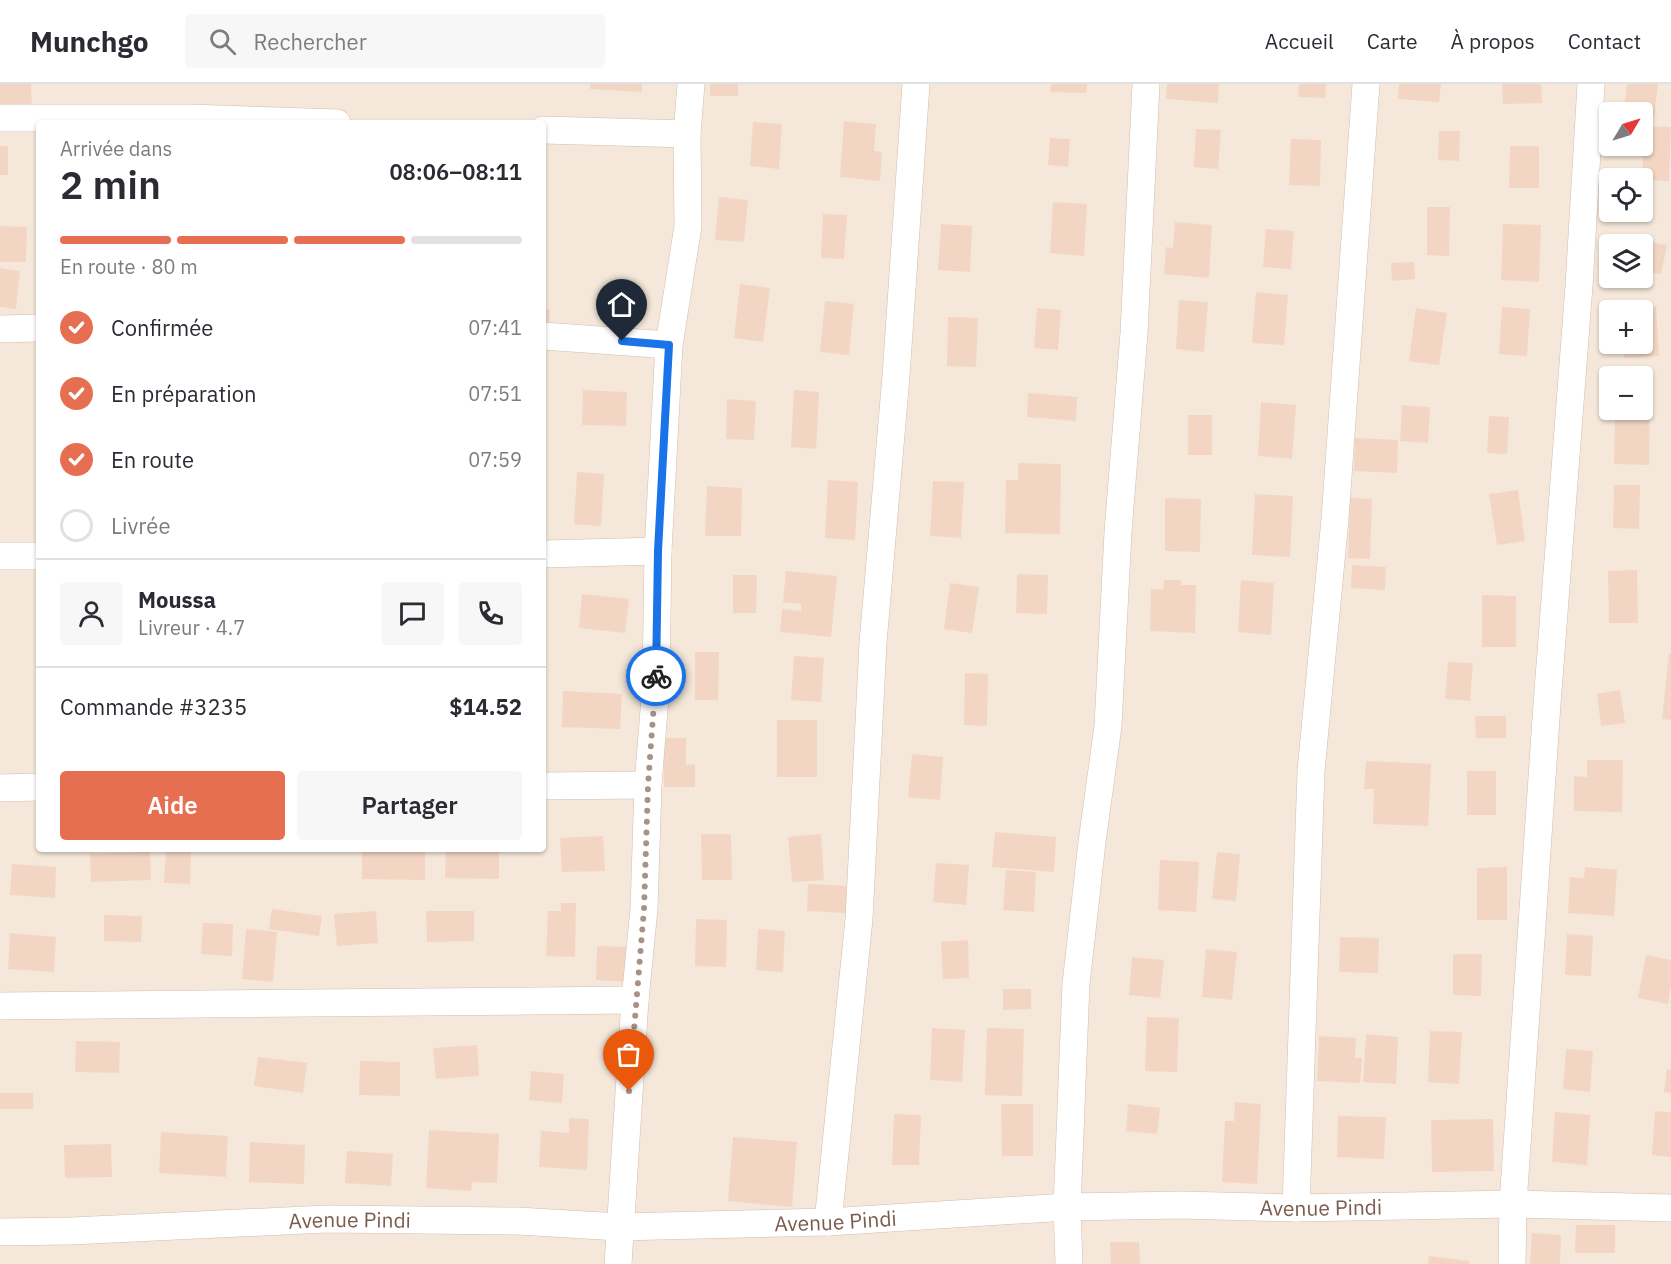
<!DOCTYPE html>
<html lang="fr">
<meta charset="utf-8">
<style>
body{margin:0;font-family:"IBM Plex Sans",sans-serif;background:#f7f7f7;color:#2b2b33;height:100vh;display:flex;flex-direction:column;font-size:22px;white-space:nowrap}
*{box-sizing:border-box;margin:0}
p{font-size:20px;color:#7c7c81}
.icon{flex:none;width:33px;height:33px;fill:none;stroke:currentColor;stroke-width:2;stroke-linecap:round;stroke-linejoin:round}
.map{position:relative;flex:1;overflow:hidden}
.panel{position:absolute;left:36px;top:36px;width:510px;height:732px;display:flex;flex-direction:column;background:#fff;border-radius:6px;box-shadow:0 2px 4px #0004}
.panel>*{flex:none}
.needle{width:39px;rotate:52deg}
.fabs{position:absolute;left:1599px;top:18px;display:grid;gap:12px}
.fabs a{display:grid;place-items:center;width:54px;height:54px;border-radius:6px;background:#fff;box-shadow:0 2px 4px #0004;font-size:30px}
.pin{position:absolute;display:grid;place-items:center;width:51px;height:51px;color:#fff;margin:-62px -26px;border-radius:50% 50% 50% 0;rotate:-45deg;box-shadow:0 0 6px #0007}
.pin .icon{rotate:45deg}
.courier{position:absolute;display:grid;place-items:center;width:60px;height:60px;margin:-30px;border:4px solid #1a73e8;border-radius:50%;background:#fff;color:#222;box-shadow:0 2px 8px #0007}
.headline em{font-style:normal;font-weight:600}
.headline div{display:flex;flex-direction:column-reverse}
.headline{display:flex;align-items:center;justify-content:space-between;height:102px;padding:0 24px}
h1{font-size:39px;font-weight:600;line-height:45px}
.bar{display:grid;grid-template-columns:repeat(4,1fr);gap:9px 6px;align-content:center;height:72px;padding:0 24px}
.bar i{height:8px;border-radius:4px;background:#e1e1e2}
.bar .selected{background:#e76f51}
.bar p{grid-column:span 4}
.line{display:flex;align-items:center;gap:15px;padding:0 24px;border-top:2px solid #e1e1e2}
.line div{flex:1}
.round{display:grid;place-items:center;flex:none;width:63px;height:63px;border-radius:6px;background:#f7f7f7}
ol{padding:0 24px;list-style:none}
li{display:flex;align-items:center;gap:18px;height:66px}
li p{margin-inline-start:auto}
li .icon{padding:6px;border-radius:50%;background:#e76f51;color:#fff;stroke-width:4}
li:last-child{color:#7c7c81}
li i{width:33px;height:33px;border:3px solid #e1e1e2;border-radius:50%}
.primary-button{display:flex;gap:12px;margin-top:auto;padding:12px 24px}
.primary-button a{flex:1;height:69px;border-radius:6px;background:#e76f51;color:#fff;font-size:24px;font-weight:600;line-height:69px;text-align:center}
.primary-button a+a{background:#f7f7f7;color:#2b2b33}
header{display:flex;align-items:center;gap:36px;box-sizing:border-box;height:84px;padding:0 30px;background:#fff;border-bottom:2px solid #e1e1e2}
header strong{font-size:28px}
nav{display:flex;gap:33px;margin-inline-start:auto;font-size:21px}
.search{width:420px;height:54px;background:#f7f7f7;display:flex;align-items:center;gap:15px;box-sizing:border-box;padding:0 21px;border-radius:6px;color:#7c7c81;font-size:22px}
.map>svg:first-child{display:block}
.residential{fill:#f5e8da;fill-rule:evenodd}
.building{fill:#f3d5c3}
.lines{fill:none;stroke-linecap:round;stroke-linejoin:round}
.street-casing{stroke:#d1beb0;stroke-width:28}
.street{stroke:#fff;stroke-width:27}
.done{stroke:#a89285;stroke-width:6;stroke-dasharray:0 10.8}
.route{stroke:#1a73e8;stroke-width:8}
.labels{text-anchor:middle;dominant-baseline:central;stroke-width:4.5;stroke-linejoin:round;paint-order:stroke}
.street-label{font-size:21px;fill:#7a5c4d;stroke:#fffaf3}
</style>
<header>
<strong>Munchgo</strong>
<div class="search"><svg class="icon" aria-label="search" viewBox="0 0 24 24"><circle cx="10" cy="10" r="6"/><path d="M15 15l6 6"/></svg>Rechercher</div>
<nav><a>Accueil</a><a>Carte</a><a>À propos</a><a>Contact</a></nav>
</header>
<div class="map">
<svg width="1671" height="1180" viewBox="0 0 1671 1180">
<rect width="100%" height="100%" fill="#fdf6ec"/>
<!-- residential -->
<path class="residential" d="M 0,0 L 1671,0 L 1671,1180 L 0,1180 ZM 1610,28 L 1642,28 L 1642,62 L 1610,62 ZM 39,39 L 543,39 L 543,765 L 39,765 ZM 1610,94 L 1642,94 L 1642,128 L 1610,128 ZM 1610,160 L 1642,160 L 1642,194 L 1610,194 ZM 1610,226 L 1642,226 L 1642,260 L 1610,260 ZM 1610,292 L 1642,292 L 1642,326 L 1610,326 Z"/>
<!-- building -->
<g class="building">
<polygon points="0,0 31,0 32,23 0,24"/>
<polygon points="590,0 642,0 642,8 590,5"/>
<rect x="710" y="0" width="28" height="12"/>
<polygon points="1051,0 1087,0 1086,9 1050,8"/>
<polygon points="1167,0 1219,0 1218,19 1166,15"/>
<polygon points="1299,0 1326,0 1325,14 1298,13"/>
<polygon points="1399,0 1441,0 1439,18 1398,15"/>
<polygon points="1502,0 1541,0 1542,19 1503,20"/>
<polygon points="1627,0 1658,0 1654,33 1642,32 1642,28 1624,28"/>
<polygon points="844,37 876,40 874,67 882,68 880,97 840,93"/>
<polygon points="753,38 782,40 779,85 750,82"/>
<polygon points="1645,42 1671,43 1669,97 1642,96"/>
<polygon points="1196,45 1221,46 1218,85 1194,83"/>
<polygon points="1439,47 1460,47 1459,77 1438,76"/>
<polygon points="1050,54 1070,55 1068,83 1048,81"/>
<polygon points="1291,55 1321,56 1320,102 1289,101"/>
<rect x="0" y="62" width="8" height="29"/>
<polygon points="1510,62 1539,62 1539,104 1509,104"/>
<polygon points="719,113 748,116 744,158 715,156"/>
<polygon points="1053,118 1087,120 1084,172 1050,169"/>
<polygon points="1427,123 1450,123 1449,172 1427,171"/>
<polygon points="823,130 847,131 844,175 821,174"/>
<polygon points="1175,138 1212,141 1209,194 1164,190 1166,163 1173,164"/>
<polygon points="941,140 972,142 970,188 938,186"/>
<polygon points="1503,140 1541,141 1539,198 1501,196"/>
<polygon points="0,142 27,143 26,178 0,178"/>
<polygon points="1266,145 1294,147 1291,185 1263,183"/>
<polygon points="1627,154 1667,161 1661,190 1642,187 1642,160 1626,160"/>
<polygon points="1414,178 1415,195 1392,197 1391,179"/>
<polygon points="0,184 20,187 16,225 0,223"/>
<polygon points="740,200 770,204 763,258 734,254"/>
<polygon points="1256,208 1288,211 1284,261 1252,259"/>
<polygon points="1179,216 1208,218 1204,268 1176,265"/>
<polygon points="825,217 854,220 849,271 820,268"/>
<polygon points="1502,223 1530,225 1527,272 1499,270"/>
<polygon points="1656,223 1659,272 1624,274 1623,260 1642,260 1642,226 1633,226 1633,225"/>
<polygon points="1037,224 1061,226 1058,266 1034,264"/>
<polygon points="1416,224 1447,229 1439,281 1409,277"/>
<polygon points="543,225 550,226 549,247 543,247"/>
<polygon points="948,233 978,234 976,283 947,282"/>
<polygon points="583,306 627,308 626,342 582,341"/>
<polygon points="794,306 819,308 816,365 791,363"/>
<polygon points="1028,309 1077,313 1076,337 1027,333"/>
<polygon points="727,315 756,317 754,356 726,355"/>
<polygon points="1261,318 1296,321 1292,375 1258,372"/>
<polygon points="1642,319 1650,319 1649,381 1614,380 1615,326 1642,326"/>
<polygon points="1402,321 1430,323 1428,359 1400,357"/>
<rect x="1188" y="331" width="24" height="40"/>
<polygon points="1489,332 1509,333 1507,370 1487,369"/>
<polygon points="1355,354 1398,356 1397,389 1354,387"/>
<polygon points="1018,379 1061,380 1060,450 1005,449 1006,396 1018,396"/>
<polygon points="577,388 604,390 601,442 574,440"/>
<polygon points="828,396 858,398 855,456 825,454"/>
<polygon points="933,397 964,398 961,454 930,452"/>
<polygon points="1614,401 1640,401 1639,445 1613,444"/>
<polygon points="707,402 742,404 741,452 705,452"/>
<polygon points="1518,406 1525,457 1497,461 1489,410"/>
<polygon points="1255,410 1293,412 1290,473 1252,471"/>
<polygon points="1165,414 1201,415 1200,468 1165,467"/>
<polygon points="1350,414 1372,415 1370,475 1348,474"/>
<polygon points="1352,481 1386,483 1385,506 1351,504"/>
<polygon points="1637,486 1638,539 1609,539 1608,487"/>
<polygon points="786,487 837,492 831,553 780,548 782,525 801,527 801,520 783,518"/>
<polygon points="1017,490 1048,491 1047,530 1016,529"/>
<polygon points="733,491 757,491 756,529 733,529"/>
<polygon points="1164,496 1181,496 1181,501 1196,501 1195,549 1150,547 1151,505 1163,506"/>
<polygon points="1241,496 1274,499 1271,551 1238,548"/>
<polygon points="950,499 979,503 972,549 944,545"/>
<polygon points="582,510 629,515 625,549 579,544"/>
<polygon points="1482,511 1516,512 1516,563 1482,563"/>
<polygon points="695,568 719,568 718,616 695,616"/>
<polygon points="1669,569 1671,570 1671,636 1662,635"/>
<polygon points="794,572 824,574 821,618 791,616"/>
<polygon points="1448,578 1473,579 1470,617 1445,615"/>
<polygon points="965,589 988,590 987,642 964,641"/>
<polygon points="1620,606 1625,639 1601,642 1597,610"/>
<polygon points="563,607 622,610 620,645 562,643"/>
<polygon points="1475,632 1506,632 1506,654 1476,654"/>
<rect x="777" y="636" width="40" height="57"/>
<polygon points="664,654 686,654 686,681 695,680 695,703 664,703"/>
<polygon points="912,670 943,673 940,716 908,713"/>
<polygon points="1587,676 1623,676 1622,728 1574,727 1574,692 1587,693"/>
<polygon points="1366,677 1431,680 1428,742 1373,740 1374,705 1364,705"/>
<rect x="1467" y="687" width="29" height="44"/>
<polygon points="995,748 1056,753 1054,788 992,783"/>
<polygon points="701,750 731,750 732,796 702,796"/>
<polygon points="821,750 824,796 792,798 788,753"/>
<polygon points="603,752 605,787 562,788 560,754"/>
<polygon points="166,765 191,765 190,800 164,799"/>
<polygon points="362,765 425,765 425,796 362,795"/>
<polygon points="446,765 499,765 499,795 445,794"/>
<polygon points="150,768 151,796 91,798 90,770"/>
<polygon points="1217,768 1240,770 1236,817 1212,815"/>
<polygon points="1160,776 1199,778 1196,828 1158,826"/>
<polygon points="936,779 969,781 966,821 933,818"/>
<polygon points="12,780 56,783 55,814 10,811"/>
<polygon points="1507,783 1507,836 1477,836 1477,784"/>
<polygon points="1585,783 1617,786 1614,832 1568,829 1570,793 1584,794"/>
<polygon points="1006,786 1036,788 1034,828 1003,826"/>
<polygon points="808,800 847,802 846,829 807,827"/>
<polygon points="561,819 576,819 575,873 546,872 548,827 561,827"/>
<polygon points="272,825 322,832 319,852 269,845"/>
<polygon points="376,827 378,859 337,862 334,830"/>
<polygon points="426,827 474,827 474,857 427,858"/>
<polygon points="104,831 142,832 141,858 104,857"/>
<polygon points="696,835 727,836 726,883 695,882"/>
<polygon points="203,839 233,840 232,872 201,870"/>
<polygon points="246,845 277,848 273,898 242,895"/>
<polygon points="758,845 785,847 783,888 756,886"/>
<polygon points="10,849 56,853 54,888 8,885"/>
<polygon points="1567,850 1593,852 1591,892 1565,891"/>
<polygon points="1340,853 1379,854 1378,889 1339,888"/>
<polygon points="968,856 969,894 943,895 941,858"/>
<polygon points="597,862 630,863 629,898 596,896"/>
<polygon points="1206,865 1237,868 1232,916 1202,913"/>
<polygon points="1453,870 1482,870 1481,912 1453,911"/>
<polygon points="1646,871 1671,876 1671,901 1668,920 1638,914"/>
<polygon points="1132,873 1164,876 1160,914 1129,911"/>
<polygon points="1003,905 1031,905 1031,925 1003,926"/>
<polygon points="1147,933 1179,934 1177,988 1145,987"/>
<polygon points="932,944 965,946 962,998 930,996"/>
<polygon points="987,944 1024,945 1022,1012 985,1011"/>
<polygon points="1430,947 1462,948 1459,1000 1428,998"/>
<polygon points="1366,950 1398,953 1396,1000 1363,998"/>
<polygon points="1319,952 1356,954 1355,974 1362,974 1360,999 1317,997"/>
<polygon points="76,957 120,958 119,989 75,988"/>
<polygon points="477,961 479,992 436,995 433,964"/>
<polygon points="1566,965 1593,967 1590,1008 1563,1005"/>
<polygon points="258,973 307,979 303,1009 254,1002"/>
<polygon points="360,977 400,978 400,1012 359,1011"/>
<polygon points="1667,985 1671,986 1671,1009 1664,1008"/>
<polygon points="531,987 564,990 562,1019 529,1016"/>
<rect x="0" y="1009" width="33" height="16"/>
<polygon points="1235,1018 1261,1020 1257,1100 1222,1098 1225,1037 1234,1037"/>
<polygon points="1001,1020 1033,1020 1033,1072 1002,1072"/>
<polygon points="1128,1020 1160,1024 1157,1050 1126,1047"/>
<polygon points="1655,1027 1671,1028 1671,1073 1652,1071"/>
<polygon points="1555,1028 1590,1031 1587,1081 1552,1078"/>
<polygon points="894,1030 921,1031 919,1081 892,1081"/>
<polygon points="1338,1032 1386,1033 1384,1075 1337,1073"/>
<polygon points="569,1034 589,1035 587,1086 539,1083 541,1047 569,1049"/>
<polygon points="1493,1035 1494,1087 1432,1088 1431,1036"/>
<polygon points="429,1046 499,1050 497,1099 472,1098 471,1107 426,1104"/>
<polygon points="161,1048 228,1052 226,1093 159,1089"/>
<polygon points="733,1053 797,1058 792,1123 728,1117"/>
<polygon points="250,1058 305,1061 304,1100 249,1098"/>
<polygon points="111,1060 112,1093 65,1094 64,1061"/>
<polygon points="347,1067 393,1070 391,1102 345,1099"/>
<polygon points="1576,1141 1615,1141 1615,1169 1575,1169"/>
<polygon points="1532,1149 1561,1151 1560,1180 1530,1180"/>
<polygon points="1110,1158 1139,1158 1140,1180 1111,1180"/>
<polygon points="1429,1172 1469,1177 1469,1180 1428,1180"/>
</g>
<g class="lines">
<!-- street casing -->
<g class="street-casing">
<g id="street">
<polyline points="0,34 190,34 337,39"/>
<polyline points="543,46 687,50"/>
<polyline points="0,245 39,244"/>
<polyline points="543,252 669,261"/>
<polyline points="543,470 658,467"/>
<polyline points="0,472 39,472"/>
<polyline points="543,702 648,701"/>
<polyline points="0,704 39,703"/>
<polyline points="0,922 635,916"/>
<polyline points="1296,1124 1311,687 1335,435 1366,0"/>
<polyline points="828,1138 859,835 873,559 896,292 916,0"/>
<path id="s1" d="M 0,1148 L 71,1147 L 327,1135 L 518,1137 L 619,1143 L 828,1138 L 1067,1123 L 1181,1121 L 1296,1124 L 1513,1120 L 1671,1124"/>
<polyline points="618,1180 635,916 644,825 648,701 656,601 658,467 669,261 688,142 687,50 691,0"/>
<polyline points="1069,1180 1067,1123 1076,900 1092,758 1108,642 1118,448 1134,249 1146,0"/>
<polyline points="1512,1180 1513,1120 1547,620 1579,202 1591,0"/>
</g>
</g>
<!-- street -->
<use href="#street" class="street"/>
</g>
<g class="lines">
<!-- done -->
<polyline class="done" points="629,1007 644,825 648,701 656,592"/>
<!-- route -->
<polyline class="route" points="622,257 669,261 658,467 656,592"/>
</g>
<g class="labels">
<!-- street labels -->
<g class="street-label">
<text stroke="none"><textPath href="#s1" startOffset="1322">Avenue Pindi</textPath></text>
<text stroke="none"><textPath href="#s1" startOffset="350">Avenue Pindi</textPath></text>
<text stroke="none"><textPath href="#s1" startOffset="836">Avenue Pindi</textPath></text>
</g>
</g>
</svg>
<div class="fabs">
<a><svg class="needle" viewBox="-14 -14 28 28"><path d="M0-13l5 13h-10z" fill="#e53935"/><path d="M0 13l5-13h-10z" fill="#7c7c81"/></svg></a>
<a><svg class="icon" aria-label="locate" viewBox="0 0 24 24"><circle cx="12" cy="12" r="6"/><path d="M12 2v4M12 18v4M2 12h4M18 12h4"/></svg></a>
<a><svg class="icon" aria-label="layers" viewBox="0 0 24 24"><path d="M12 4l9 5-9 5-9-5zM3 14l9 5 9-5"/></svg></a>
<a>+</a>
<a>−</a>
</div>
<div class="pin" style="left:629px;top:1007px;background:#ea580c"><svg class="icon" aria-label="bag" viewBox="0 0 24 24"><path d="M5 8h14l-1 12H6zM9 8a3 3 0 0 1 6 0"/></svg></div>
<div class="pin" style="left:622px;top:257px;background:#1f2937"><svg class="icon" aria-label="home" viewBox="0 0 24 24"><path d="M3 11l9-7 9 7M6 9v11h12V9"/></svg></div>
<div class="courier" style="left:656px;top:592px"><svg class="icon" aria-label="bike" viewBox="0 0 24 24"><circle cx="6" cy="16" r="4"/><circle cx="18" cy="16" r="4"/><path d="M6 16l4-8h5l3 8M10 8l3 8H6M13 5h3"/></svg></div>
<section class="panel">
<div class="headline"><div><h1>2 min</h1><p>Arrivée dans</p></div><em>08:06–08:11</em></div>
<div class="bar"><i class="selected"></i><i class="selected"></i><i class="selected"></i><i></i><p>En route · 80 m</p></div>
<ol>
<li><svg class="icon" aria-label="check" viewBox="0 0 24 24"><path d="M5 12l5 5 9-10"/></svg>Confirmée<p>07:41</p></li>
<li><svg class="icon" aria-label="check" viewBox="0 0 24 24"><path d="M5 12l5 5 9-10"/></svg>En préparation<p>07:51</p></li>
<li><svg class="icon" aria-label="check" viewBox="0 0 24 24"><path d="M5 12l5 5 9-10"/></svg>En route<p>07:59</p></li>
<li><i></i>Livrée</li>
</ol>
<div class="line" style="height:108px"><a class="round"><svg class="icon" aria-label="person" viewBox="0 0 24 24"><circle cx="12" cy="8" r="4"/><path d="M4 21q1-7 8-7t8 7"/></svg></a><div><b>Moussa</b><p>Livreur · 4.7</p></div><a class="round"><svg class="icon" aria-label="chat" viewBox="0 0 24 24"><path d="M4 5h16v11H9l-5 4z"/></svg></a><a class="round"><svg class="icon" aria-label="phone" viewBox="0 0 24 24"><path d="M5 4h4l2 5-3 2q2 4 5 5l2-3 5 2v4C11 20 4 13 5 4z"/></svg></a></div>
<div class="line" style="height:78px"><div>Commande #3235</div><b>$14.52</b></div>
<div class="primary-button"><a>Aide</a><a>Partager</a></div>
</section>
</div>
